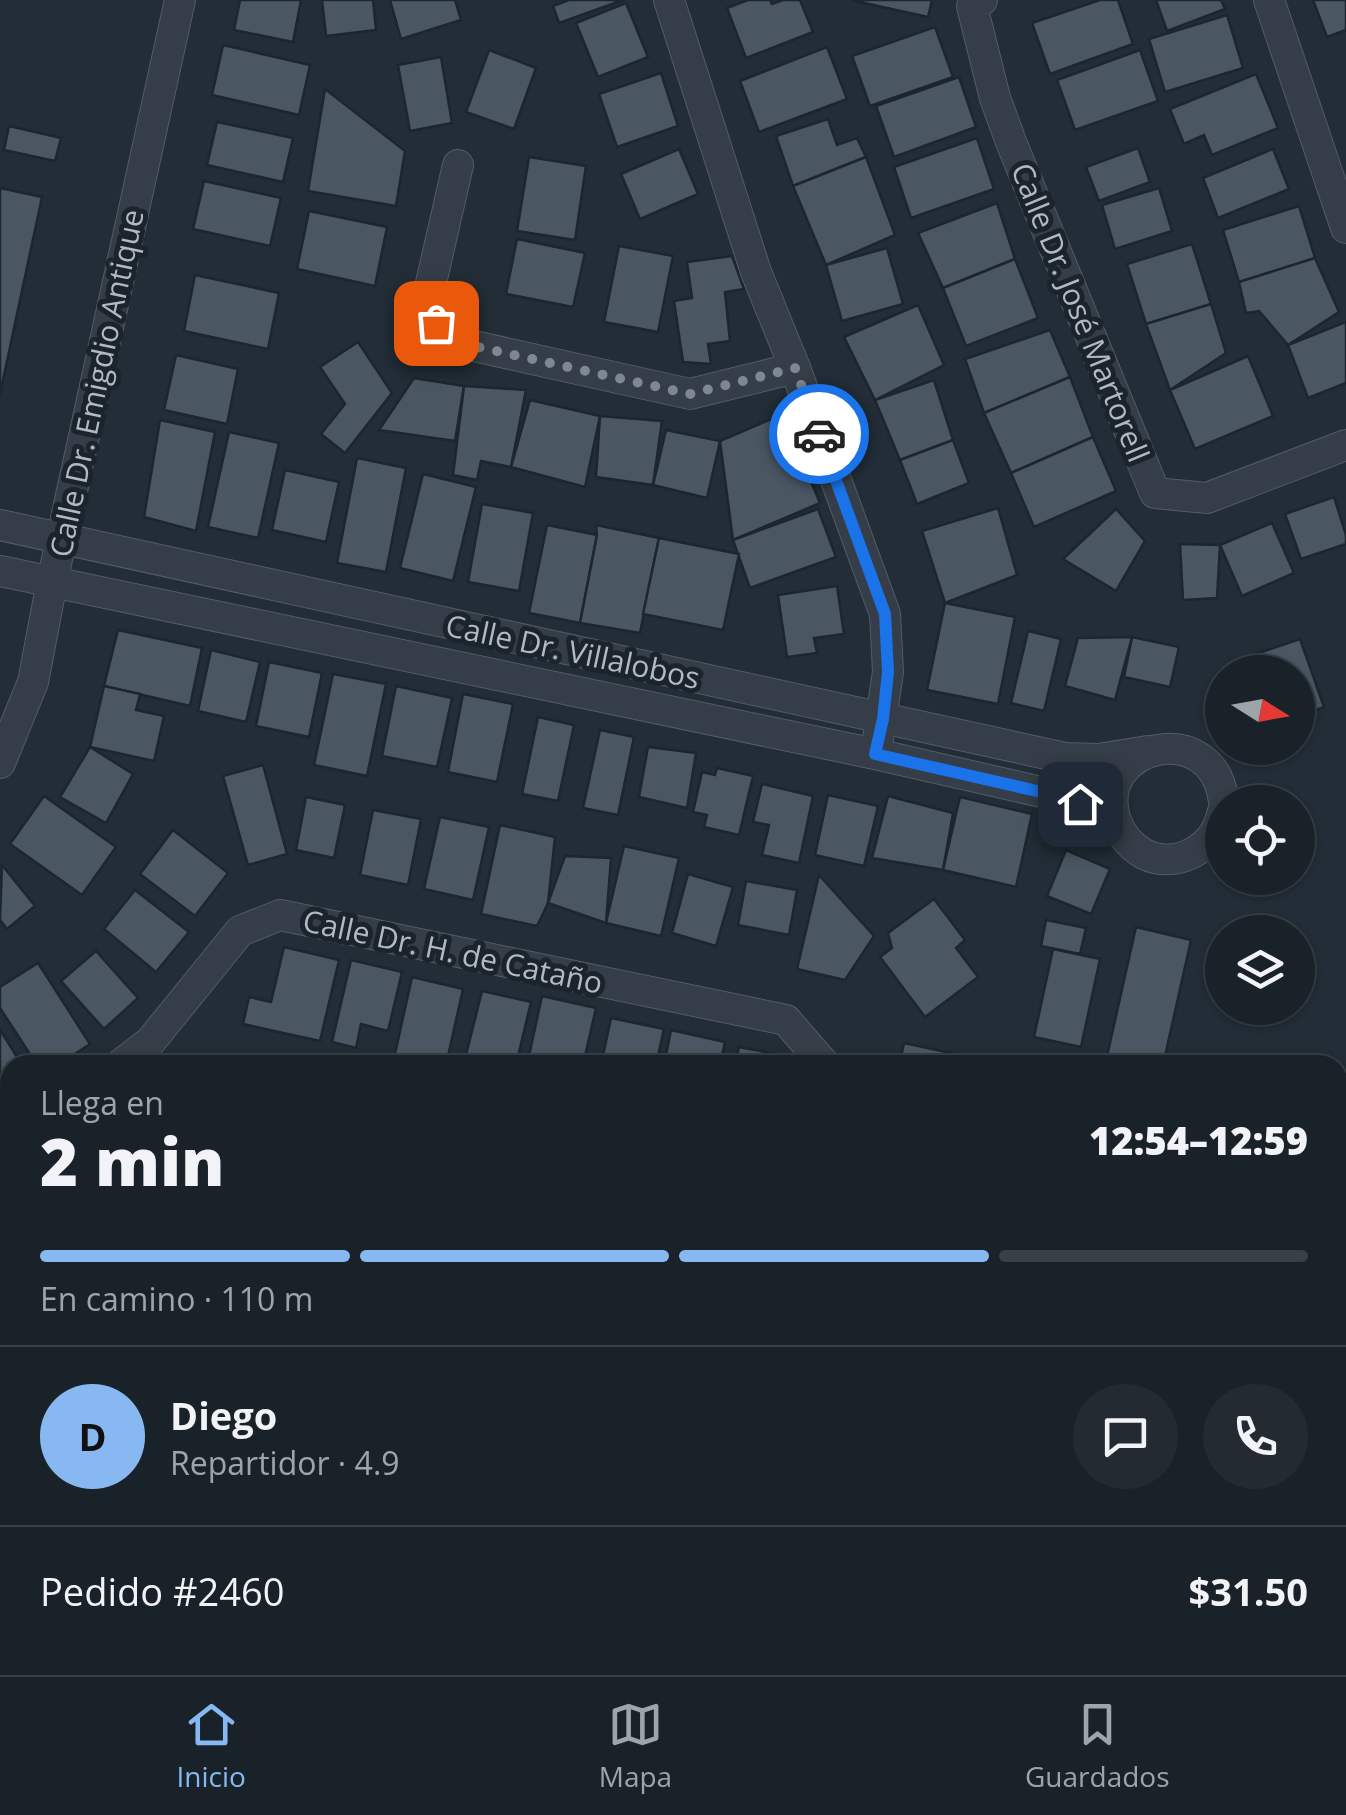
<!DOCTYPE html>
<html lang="es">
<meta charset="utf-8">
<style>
body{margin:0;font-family:"Open Sans",sans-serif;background:#232a31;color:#f1f3f6;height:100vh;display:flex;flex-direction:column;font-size:38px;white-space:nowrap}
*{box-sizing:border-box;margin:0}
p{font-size:32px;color:#9fa4a8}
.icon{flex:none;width:55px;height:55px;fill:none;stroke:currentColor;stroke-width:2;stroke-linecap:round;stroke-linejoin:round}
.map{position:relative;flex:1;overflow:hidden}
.sheet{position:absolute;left:0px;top:1055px;width:1348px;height:620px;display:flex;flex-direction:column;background:#1a2229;border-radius:30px 30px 0 0;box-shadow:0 2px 8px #0004,0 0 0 2px #383f46}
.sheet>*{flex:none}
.needle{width:65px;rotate:101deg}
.controls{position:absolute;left:1205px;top:655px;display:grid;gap:20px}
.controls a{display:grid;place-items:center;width:110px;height:110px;border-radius:50%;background:#1a2229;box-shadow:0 2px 8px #0004,0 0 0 2px #383f46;font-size:50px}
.pin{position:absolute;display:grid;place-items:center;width:85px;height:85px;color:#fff;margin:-42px;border-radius:20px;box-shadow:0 5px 15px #0006}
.courier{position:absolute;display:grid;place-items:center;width:100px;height:100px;margin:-50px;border:8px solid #1a73e8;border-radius:50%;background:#fff;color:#222;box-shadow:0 2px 12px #0007}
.head em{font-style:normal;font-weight:800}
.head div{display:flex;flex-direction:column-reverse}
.head{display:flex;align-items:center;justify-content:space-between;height:170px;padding:0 40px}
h1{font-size:65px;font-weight:800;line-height:75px}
.bar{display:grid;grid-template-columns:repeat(4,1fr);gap:15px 10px;align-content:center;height:120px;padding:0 40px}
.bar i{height:12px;border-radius:8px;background:#383f46}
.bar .selected{background:#88b8f1}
.bar p{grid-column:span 4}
.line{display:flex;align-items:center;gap:25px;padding:0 40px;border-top:2px solid #383f46}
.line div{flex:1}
.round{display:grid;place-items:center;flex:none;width:105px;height:105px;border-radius:52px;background:#232a31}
.dock{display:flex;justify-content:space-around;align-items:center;height:140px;border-top:2px solid #383f46;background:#1a2229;font-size:28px;color:#9fa4a8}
.dock a{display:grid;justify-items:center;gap:5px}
.dock .selected{color:#88b8f1}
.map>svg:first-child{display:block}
.building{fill:#4a5763;stroke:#1d252e;stroke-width:2.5}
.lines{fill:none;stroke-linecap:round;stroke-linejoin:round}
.street-casing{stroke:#535c65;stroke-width:32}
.street{stroke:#353e48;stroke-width:30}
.done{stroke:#7e8893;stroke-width:10;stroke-dasharray:0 18}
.route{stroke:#1a73e8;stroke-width:12}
.labels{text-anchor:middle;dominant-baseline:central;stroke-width:10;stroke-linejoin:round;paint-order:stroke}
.street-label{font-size:30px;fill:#b0b9c4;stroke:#1b232c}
</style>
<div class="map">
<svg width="1346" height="1675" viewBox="0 0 1346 1675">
<rect width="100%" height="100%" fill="#222d37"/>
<!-- building -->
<g class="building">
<polygon points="240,0 301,0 293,42 234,30"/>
<polygon points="322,0 373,0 376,30 326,36"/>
<polygon points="390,0 455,0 461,20 401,39"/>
<polygon points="569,0 623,0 559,23 553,6"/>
<polygon points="748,0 770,0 772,4 783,0 800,0 813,32 746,58 727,8"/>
<polygon points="851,0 932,0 928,17"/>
<polygon points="1100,0 1118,0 1133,44 1050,74 1032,23"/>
<polygon points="1156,0 1221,0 1225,9 1167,31"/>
<polygon points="1313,0 1346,0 1346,30 1327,37"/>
<polygon points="626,3 648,57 598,77 576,23"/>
<polygon points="1227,15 1243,68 1165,92 1149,39"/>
<polygon points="935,27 953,77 870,106 852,56"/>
<polygon points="223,45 310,65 299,115 212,95"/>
<polygon points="827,47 847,99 759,132 740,81"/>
<polygon points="489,50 536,68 514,129 466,112"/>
<polygon points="1140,50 1158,101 1075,130 1057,80"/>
<polygon points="441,57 452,123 410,131 398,65"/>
<polygon points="661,73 678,126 617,147 599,94"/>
<polygon points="1256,74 1278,128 1212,155 1204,135 1184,144 1170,109"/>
<polygon points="959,77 976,127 894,157 876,106"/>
<polygon points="325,89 405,151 396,206 308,191"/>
<polygon points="828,119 837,145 857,138 866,157 793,186 776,136"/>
<polygon points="217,122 293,138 283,182 207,165"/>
<polygon points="9,126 61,138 55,161 4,150"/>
<polygon points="977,138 994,189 911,218 894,167"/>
<polygon points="1138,148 1150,182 1099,201 1086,167"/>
<polygon points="679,149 698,194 640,219 621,174"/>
<polygon points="1273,149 1289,189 1218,218 1203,178"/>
<polygon points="529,157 586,166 575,240 517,231"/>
<polygon points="866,157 895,235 826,265 793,186"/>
<polygon points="204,181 281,198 270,246 193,229"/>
<polygon points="0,188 42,197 0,394"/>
<polygon points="1159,188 1172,231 1115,249 1102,205"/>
<polygon points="997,203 1015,259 943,288 918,233"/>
<polygon points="1299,206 1315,258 1239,282 1223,230"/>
<polygon points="309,211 387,227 375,286 297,269"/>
<polygon points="517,239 585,253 573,307 506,294"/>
<polygon points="1192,244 1211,304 1146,324 1127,264"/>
<polygon points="619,246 673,256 658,332 604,322"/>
<polygon points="887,248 903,304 842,321 826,265"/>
<polygon points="732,256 744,289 725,292 730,341 708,344 711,364 683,362 674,301 692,298 687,262"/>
<polygon points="1315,258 1339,312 1288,345 1259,311 1246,313 1239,282"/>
<polygon points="1015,259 1038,318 966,346 943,288"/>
<polygon points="195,275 279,293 268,349 184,331"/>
<polygon points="1211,304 1226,353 1170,390 1146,324"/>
<polygon points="918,305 944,365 875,400 844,337"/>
<polygon points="1346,322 1346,383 1308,398 1288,345"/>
<polygon points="1050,330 1070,377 984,413 965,359"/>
<polygon points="358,342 392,393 345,453 321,434 345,404 320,367"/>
<polygon points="176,355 238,369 227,424 164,410"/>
<polygon points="1248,356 1273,416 1195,449 1170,390"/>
<polygon points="1070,377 1093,437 1011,473 984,413"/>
<polygon points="414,378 464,386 455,441 379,430"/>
<polygon points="934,380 953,440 900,460 875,400"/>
<polygon points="464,386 526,390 511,467 481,461 477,480 453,475"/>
<polygon points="530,400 600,416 585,487 511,467"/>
<polygon points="783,414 820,503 733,540 720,441"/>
<polygon points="600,416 662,421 653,485 596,477"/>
<polygon points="160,420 215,432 196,531 144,517"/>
<polygon points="666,430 720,441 707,498 653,485"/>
<polygon points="229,432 279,443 258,538 208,527"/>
<polygon points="1093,437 1116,491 1034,527 1011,473"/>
<polygon points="953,440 969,483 917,504 900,460"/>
<polygon points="357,458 406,468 386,572 337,563"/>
<polygon points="285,470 339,482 326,542 272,530"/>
<polygon points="423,474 476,487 453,581 400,568"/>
<polygon points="1334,497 1346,535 1346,544 1301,559 1285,514"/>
<polygon points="482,504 533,513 519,591 468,582"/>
<polygon points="998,508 1017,575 945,603 922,531"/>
<polygon points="818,509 836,557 750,588 733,540"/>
<polygon points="1116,509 1145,541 1116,591 1063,559"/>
<polygon points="1272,523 1294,573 1242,596 1220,545"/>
<polygon points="547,525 597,535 580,623 529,613"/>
<polygon points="596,525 659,538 640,633 580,623 597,535"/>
<polygon points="659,538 739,554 723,630 643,614"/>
<polygon points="1180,544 1220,545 1217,598 1183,600"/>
<polygon points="837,586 844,634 814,638 817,653 787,657 778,595"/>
<polygon points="945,603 1015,617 998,704 927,690"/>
<polygon points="118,630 202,648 190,706 104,686"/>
<polygon points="1028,631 1061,639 1044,711 1011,703"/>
<polygon points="1132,637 1179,647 1170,687 1124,677"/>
<polygon points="1132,637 1115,700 1065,686 1078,638"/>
<polygon points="1300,639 1324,707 1298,717 1298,672 1258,672 1253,655"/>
<polygon points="211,650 260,662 246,722 198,711"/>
<polygon points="269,662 322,673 309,737 256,726"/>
<polygon points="333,674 386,684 367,776 314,765"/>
<polygon points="104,686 140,694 136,710 164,716 154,761 90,747"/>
<polygon points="396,686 452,698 437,767 382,756"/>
<polygon points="463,694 513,704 497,782 448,772"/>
<polygon points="538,717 574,725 558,801 522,794"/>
<polygon points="600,730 634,737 618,815 583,808"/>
<polygon points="90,747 133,774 106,823 60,797"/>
<polygon points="648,747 696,753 687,808 639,797"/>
<polygon points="263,765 287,854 248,865 223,776"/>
<polygon points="717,768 753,776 739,835 704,827 707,815 693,812 702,772 715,775"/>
<polygon points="762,784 813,796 799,863 762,855 769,825 753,822"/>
<polygon points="828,795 878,806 864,866 815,855"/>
<polygon points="44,796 116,847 82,895 10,844"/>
<polygon points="888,796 953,813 943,870 872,858"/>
<polygon points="306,797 345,805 334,858 296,850"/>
<polygon points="960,797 1032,814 1016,887 943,870"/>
<polygon points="373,810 421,819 408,885 360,875"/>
<polygon points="440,817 489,827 473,900 424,889"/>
<polygon points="500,825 555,837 548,903 537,926 481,914"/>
<polygon points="173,830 228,873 195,916 140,874"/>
<polygon points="624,846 679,858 661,936 606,923"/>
<polygon points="1066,850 1110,869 1091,914 1047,896"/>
<polygon points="565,856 611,858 606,923 548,903"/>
<polygon points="2,865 35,906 7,929 0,920"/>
<polygon points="688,874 733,887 716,946 672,933"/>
<polygon points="819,875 874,936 845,980 797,969"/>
<polygon points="746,881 797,890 789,935 738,925"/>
<polygon points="135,890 189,932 156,972 104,929"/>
<polygon points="934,899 965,940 956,948 978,977 925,1017 880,957 892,948 888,933"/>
<polygon points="1046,920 1086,928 1080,954 1041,946"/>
<polygon points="1136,927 1191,940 1163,1065 1105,1065"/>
<polygon points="284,947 339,960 320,1041 243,1024 249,997 271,1002"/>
<polygon points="1053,949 1100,959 1081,1047 1034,1037"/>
<polygon points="96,951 138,998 104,1029 61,981"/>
<polygon points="351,960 402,972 388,1031 361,1024 356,1048 332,1042"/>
<polygon points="38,963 90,1044 58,1065 37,1065 0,1008 0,987"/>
<polygon points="412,977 463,989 446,1065 395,1054"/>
<polygon points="482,991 531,1002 516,1065 489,1065 465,1059"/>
<polygon points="542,996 596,1008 583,1065 527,1065"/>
<polygon points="611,1018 664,1029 656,1065 601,1065"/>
<polygon points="0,1030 22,1065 10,1065 10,1098 0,1105"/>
<polygon points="671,1030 725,1042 720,1065 664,1065"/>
<polygon points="904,1043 960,1055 958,1065 899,1065"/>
<polygon points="739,1047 793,1057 791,1065 735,1065"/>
<polygon points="272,1054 318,1065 270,1065"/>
<polygon points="10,1196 10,1227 0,1211 0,1202"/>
<polygon points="1338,1257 1346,1258 1346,1329 1338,1328"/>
<polygon points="0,1450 10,1452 10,1534 6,1551 0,1550"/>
<polygon points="0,1570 10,1573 10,1648 0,1646"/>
<polygon points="46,1665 104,1665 102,1675 82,1675 45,1667"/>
<polygon points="115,1665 163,1665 161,1675 113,1675"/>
<polygon points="170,1665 233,1665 230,1675 168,1675"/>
<polygon points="248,1665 283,1665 281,1675 247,1675"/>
<polygon points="319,1665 373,1665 371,1675 317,1675"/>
<polygon points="382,1665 433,1665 436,1666 434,1675 380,1675"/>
<polygon points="649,1665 703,1665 701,1675 647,1675"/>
<polygon points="727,1665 763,1665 761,1675 725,1675"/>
<polygon points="780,1665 833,1665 831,1675 778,1675"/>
<polygon points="923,1665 974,1665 976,1675 926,1675"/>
<polygon points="1081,1665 1159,1665 1157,1675 1091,1675 1079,1672"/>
<polygon points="1194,1665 1270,1665 1268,1675 1192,1675"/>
</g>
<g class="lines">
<!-- street casing -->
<g class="street-casing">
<g id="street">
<polyline points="669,0 756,272 795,368 885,614 888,672 878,739"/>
<polyline points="982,0 972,6 995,98 1011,142 1155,493 1207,498 1346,445"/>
<polyline points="1269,0 1346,228"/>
<polyline points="458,165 426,305 447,340 690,394 795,368"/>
<polyline points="0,525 1065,758 1098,759 1148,751"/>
<polyline points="0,571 875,754 1050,794 1080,803 1118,828"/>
<polyline points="0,763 33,682 52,582 180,0"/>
<path d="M 1222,814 C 1215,848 1177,870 1144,854 C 1130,846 1120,833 1115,818 C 1094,745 1213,715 1224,802"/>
<polyline points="120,1065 150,1042 240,931 280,915 786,1020 825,1065"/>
<polyline points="0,1145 10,1139"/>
<polyline points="1338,1230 1346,1232"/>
<polyline points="0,1424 10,1426"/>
<polyline points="1338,1549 1346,1512"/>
<polyline points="1028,1675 1030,1665"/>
<polyline points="1309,1675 1311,1665"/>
</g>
</g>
<!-- street -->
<use href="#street" class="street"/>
</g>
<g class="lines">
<!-- done -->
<polyline class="done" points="436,323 446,340 690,394 795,368 819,434"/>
<!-- route -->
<polyline class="route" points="819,434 885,614 888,672 883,719 875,754 1050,794 1080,804"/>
</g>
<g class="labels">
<!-- street labels -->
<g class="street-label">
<text transform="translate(1081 312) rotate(68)">Calle Dr. José Martorell</text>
<text transform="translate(96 383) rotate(-78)">Calle Dr. Emigdio Antique</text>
<text transform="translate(573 651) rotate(12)">Calle Dr. Villalobos</text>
<text transform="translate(453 951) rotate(12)">Calle Dr. H. de Cataño</text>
</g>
</g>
</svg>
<div class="controls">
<a><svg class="needle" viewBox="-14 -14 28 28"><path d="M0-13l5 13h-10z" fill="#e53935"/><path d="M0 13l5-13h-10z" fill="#9fa4a8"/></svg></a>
<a><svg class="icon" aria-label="locate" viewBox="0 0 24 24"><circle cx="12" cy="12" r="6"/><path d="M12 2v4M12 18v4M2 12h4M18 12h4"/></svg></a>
<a><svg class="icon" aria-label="layers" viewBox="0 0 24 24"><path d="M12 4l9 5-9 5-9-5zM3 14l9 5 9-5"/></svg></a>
</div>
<div class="pin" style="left:436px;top:323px;background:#ea580c"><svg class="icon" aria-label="bag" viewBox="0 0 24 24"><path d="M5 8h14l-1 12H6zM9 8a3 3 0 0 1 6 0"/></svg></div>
<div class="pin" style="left:1080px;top:804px;background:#1f2937"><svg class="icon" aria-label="home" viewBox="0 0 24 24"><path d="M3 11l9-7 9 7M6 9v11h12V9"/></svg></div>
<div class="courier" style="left:819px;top:434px"><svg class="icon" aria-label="car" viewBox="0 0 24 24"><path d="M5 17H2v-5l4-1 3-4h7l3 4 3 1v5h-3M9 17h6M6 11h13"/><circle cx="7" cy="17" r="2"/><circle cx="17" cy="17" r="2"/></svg></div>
<section class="sheet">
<div class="head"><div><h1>2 min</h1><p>Llega en</p></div><em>12:54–12:59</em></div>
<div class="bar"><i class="selected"></i><i class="selected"></i><i class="selected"></i><i></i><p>En camino · 110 m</p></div>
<div class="line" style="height:180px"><b class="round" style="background:#88b8f1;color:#111">D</b><div><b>Diego</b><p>Repartidor · 4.9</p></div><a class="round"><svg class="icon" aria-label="chat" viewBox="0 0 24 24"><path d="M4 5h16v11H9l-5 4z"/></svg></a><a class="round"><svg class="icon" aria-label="phone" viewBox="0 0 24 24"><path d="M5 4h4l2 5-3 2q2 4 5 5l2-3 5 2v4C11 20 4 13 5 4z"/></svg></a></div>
<div class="line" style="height:130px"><div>Pedido #2460</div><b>$31.50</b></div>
</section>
</div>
<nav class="dock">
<a class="selected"><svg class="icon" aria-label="home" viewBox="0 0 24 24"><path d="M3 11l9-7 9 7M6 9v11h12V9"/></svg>Inicio</a>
<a><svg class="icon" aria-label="map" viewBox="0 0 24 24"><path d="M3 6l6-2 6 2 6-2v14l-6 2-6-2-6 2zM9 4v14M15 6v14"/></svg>Mapa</a>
<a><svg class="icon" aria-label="saved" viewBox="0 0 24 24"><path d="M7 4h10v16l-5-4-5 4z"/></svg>Guardados</a>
</nav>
